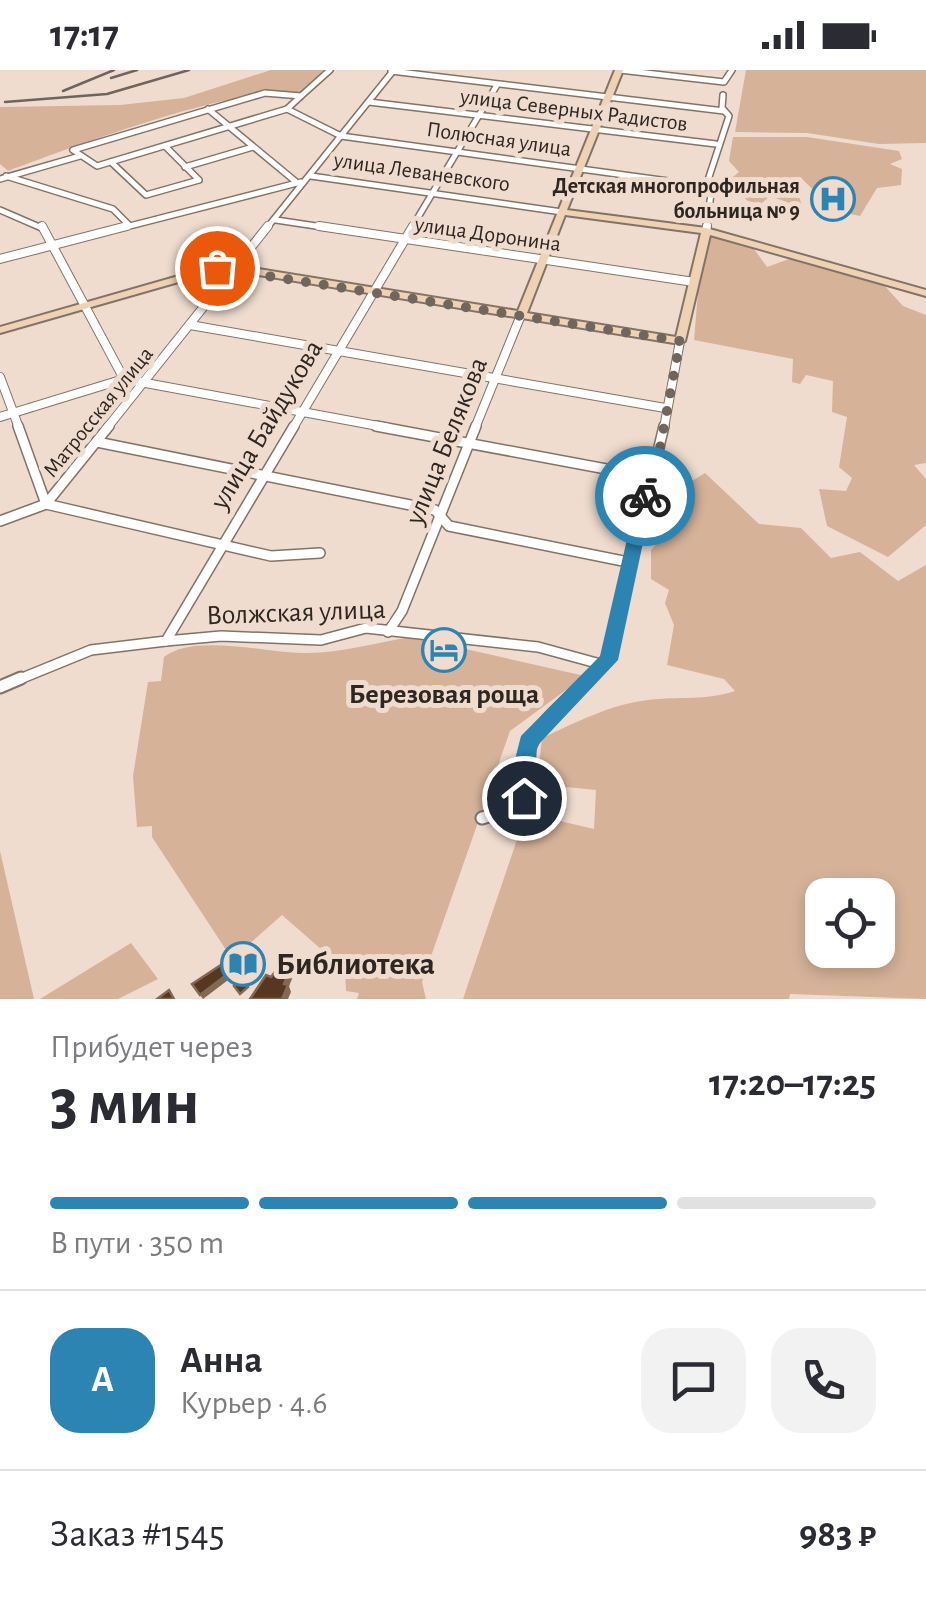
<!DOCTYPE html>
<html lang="ru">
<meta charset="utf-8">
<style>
body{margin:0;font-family:"Alegreya Sans",sans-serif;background:#f2f2f3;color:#2b2b33;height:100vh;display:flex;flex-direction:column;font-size:38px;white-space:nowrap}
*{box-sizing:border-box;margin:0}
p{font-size:32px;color:#7c7c81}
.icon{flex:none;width:55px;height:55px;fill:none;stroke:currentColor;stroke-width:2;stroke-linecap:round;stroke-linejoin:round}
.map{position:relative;height:929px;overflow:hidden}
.details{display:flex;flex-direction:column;background:#fff;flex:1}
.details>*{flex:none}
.tools{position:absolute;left:805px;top:808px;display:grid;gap:20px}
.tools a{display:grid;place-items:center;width:90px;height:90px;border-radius:20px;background:#fff;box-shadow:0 5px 15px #0003;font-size:50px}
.pin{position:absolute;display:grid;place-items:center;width:85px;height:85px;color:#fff;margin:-42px;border:5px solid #fff;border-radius:50%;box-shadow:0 2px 10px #0007}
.courier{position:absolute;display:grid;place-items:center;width:100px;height:100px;margin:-50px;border:8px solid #2c84b2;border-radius:50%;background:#fff;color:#222;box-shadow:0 2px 12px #0007}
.overview em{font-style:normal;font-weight:700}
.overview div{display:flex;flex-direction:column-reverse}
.overview{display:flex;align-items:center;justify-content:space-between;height:170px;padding:0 50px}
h1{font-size:65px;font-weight:700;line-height:75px}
.bar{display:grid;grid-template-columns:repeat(4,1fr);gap:15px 10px;align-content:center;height:120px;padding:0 50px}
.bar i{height:12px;border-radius:8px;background:#e1e1e2}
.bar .current{background:#2c84b2}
.bar p{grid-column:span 4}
.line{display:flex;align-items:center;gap:25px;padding:0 50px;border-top:2px solid #e1e1e2}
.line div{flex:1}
.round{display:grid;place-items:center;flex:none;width:105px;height:105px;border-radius:30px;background:#f2f2f3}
.status{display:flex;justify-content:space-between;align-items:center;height:70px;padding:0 50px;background:#fff;direction:ltr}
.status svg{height:28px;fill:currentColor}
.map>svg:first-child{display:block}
.green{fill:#d6b299;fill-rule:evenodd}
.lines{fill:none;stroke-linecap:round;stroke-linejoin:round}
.street-far3-casing{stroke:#837367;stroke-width:8}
.street-far2-casing{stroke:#837367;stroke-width:10}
.street-far1-casing{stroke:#837367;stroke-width:12}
.street-casing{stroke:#837367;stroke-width:15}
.secondary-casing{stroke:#837367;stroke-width:4}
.street-far3{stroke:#fff;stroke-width:5}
.street-far2{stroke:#fff;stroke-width:8}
.street-far1{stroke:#fff;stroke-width:9}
.street{stroke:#fff;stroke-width:11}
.secondary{fill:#efd2b4;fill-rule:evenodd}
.rail{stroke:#6f645d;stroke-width:2.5}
.shaded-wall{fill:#856854}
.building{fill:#57371f;stroke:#856854;stroke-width:2.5}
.route{fill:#2c84b2}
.done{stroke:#71665e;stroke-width:10;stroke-dasharray:0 18}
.labels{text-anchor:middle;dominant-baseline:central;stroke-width:10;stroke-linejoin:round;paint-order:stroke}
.far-street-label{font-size:22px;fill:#2d2621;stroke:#efdccf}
.far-poi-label{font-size:22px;font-weight:bold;fill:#2d2621;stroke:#efdccf;text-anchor:end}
.street-label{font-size:28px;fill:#2d2621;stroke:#efdccf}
.poi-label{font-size:28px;font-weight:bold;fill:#2d2621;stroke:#efdccf}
.near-poi-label{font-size:32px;font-weight:bold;fill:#2d2621;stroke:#efdccf;text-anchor:start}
</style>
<div class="status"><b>17:17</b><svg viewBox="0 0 49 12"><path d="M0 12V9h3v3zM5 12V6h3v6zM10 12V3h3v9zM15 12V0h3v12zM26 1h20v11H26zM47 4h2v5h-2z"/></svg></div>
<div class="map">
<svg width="926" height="929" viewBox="0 0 926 929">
<rect width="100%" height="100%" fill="#efdccf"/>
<!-- green -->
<g class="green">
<path d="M 271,0 L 328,0 L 300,23 C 238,14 72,77 8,101 L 0,94 L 0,37 L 120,35 L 184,28 Z"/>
<polygon points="746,0 926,0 926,73 879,74 807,63 735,62"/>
<polygon points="733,67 807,67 899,81 902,89 890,94 902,99 901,115 877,118 860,146 835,141 802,109 786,107 785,115 772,116 799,127 803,138 770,126 761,134 748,131 727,112 739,102 729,91"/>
<polygon points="711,166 754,179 767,197 789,189 882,213 903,236 926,245 926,393 914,395 926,409 926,455 888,487 827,456 819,419 846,421 852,408 839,397 847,347 832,342 833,311 806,305 800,314 792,312 793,289 694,270 699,210"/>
<path d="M 705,403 L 759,454 L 801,458 L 831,488 L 860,482 L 898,511 L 926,495 L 926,929 L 790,924 L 789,929 L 463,929 L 526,743 L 594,759 L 596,720 L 537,714 L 542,668 C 575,653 611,634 648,630 C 679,626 705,631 735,621 L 724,609 L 667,595 L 674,555 L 665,533 L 669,520 L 651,509 L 651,480 L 691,437 L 689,413 ZM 822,825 L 878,825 L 878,880 L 822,880 Z"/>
<path d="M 412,567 L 585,606 L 510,661 L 422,912 L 426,929 L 357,929 L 359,923 L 346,921 L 345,900 L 282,845 L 232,889 L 152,767 L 152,756 L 137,757 L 133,706 L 148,612 L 161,611 L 164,587 C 194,563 266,583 303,583 C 338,584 378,572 412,567 Z"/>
<polygon points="0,781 34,929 0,929"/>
<polygon points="131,873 158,909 118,929 40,929"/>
</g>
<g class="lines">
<!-- street-far3 casing -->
<g class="street-far3-casing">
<g id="street-far3">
<polyline points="620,0 724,12 732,0"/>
<polyline points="391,1 724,41"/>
<polygon points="265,23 301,26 287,39 97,96 73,80"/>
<polyline points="301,26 330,0"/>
<polyline points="369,32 716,74"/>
<polyline points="208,39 295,111"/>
<polyline points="287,39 341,66 712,117"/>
<polyline points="111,92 146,125 199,110 165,76"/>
<polyline points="185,97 253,77"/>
<polyline points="6,106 113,139 129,155"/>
<polyline points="311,106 562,142"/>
<polyline points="0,109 80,86"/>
<polyline points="0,140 44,159"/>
<polyline points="276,150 336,159"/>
<polyline points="118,159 301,112"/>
<polyline points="266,159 393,1"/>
<polyline points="411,159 497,15"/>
<polyline points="706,159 712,117 708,110 729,46 722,38 723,25"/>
</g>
</g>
<!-- street-far2 casing -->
<g class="street-far2-casing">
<g id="street-far2">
<polyline points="42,156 124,309 389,358"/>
<polyline points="319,156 694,212"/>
<polyline points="706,161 707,156"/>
<polyline points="0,189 127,156"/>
<polyline points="190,255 665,338"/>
<polyline points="0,307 19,358"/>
<polyline points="0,347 124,309"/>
<polyline points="107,358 268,156"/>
<polyline points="293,358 413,156"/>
<polyline points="475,358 521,245"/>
<polyline points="664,358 680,271"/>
</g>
</g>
<!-- street-far1 casing -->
<g class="street-far1-casing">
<g id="street-far1">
<polyline points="18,356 46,434 271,486 320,483"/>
<polyline points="376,356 649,407"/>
<polyline points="97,372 435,440 449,456 628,492"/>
<polyline points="0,451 46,434 109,356"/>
<polyline points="388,562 402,541 476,356"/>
<polyline points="166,571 221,566 321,570 366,558 538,577 604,595"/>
<polyline points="15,611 91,580 166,571 294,356"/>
<polyline points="588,611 608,590 664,356"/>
</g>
</g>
<!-- street casing -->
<g class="street-casing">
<g id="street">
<polyline points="0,617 21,608"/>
<path d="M 482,748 L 511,739 L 524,729 C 519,662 547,653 590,608"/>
</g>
</g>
<!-- secondary casing -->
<g class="secondary-casing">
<path id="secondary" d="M 615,0 L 623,0 L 567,140 L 706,158 L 926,220 L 926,226 L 710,165 L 685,271 L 680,274 L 234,201 L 217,201 L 0,263 L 0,257 L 217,195 L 234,195 L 518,241 ZM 565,145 L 701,163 L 676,267 L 527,243 Z"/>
</g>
<!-- street-far3 -->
<use href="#street-far3" class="street-far3"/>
<!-- street-far2 -->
<use href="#street-far2" class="street-far2"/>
<!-- street-far1 -->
<use href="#street-far1" class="street-far1"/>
<!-- street -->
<use href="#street" class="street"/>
<!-- secondary -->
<use href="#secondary" class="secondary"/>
<!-- rail -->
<g class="rail">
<polyline points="111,8 137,0"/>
<polyline points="63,21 114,0"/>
<polyline points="5,32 107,24 189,0"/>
</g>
</g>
<!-- shaded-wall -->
<g class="shaded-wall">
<polygon points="245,879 251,900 236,904 203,929 200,925"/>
<polygon points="289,902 292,909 289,916 291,922 288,929 282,929 284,914"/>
</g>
<!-- building -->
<g class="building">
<polygon points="245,879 249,895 233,900 200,925 192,914"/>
<polygon points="278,898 289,902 284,914 288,915 282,929 250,929 266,905 271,907"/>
<polygon points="243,909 248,917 240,924 234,916"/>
<polygon points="169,920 174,929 157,929"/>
</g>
<!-- route -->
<polygon class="route" points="645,420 653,426 618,590 537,676 534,728 524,738 516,735 512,701 521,666 600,586 637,426"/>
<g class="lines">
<!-- done -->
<polyline class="done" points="217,198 680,271 660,378 645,426"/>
</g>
<!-- icons -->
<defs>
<g id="hospital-ring" transform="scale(2.25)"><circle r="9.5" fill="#efdccf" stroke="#2c84b2" stroke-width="1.5"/><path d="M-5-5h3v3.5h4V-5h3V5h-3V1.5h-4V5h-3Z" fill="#2c84b2"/></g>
<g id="hotel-ring" transform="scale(2.25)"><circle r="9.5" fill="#efdccf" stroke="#2c84b2" stroke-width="1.5"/><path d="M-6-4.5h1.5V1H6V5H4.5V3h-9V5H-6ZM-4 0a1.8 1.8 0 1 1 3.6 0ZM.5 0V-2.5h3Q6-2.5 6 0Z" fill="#2c84b2"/></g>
<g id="library-ring" transform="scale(2.25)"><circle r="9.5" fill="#efdccf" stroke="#2c84b2" stroke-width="1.5"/><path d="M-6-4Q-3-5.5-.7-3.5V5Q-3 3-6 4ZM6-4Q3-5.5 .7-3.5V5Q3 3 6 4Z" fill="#2c84b2"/></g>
</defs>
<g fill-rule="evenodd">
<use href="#hospital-ring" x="833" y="129"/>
<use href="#hotel-ring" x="444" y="580"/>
<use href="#library-ring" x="243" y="894"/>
</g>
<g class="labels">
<!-- far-street labels -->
<g class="far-street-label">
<text transform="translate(574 40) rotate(7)">улица Северных Радистов</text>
<text transform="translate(499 69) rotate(8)">Полюсная улица</text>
<text transform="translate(422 102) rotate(8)">улица Леваневского</text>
<text transform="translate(488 164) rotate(8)">улица Доронина</text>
<text transform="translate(98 342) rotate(-51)">Матросская улица</text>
</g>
<!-- far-poi labels -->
<g class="far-poi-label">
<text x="800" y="116">Детская многопрофильная<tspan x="800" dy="25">больница № 9</tspan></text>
</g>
<!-- street labels -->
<g class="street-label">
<text transform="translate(267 355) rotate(-59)">улица Байдукова</text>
<text transform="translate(447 371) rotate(-68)">улица Белякова</text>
<text transform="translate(296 543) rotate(-2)">Волжская улица</text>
</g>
<!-- poi labels -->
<g class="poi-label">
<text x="444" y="625">Березовая роща</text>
</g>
<!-- near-poi labels -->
<g class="near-poi-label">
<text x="276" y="894">Библиотека</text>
</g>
</g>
</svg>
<div class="tools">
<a><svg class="icon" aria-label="locate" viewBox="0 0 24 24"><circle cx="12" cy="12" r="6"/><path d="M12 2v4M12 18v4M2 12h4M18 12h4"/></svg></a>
</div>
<div class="pin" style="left:217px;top:198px;background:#ea580c"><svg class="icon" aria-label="bag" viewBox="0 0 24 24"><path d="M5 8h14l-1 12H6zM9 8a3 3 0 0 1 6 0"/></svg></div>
<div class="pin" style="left:524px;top:728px;background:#1f2937"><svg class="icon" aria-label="home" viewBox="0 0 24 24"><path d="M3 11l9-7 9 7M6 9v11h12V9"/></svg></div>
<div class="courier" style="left:645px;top:426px"><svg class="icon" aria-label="bike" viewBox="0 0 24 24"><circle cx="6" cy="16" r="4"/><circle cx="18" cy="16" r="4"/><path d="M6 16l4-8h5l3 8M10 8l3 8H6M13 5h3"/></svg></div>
</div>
<section class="details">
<div class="overview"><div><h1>3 мин</h1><p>Прибудет через</p></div><em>17:20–17:25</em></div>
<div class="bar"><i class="current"></i><i class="current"></i><i class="current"></i><i></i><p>В пути · 350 m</p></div>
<div class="line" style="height:180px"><b class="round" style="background:#2c84b2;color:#fff">А</b><div><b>Анна</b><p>Курьер · 4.6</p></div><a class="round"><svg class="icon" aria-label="chat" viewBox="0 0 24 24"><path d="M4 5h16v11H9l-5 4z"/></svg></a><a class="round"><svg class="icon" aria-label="phone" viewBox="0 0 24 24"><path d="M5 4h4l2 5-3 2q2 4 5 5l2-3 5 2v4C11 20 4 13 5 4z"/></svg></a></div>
<div class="line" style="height:130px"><div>Заказ #1545</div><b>983 ₽</b></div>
</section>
